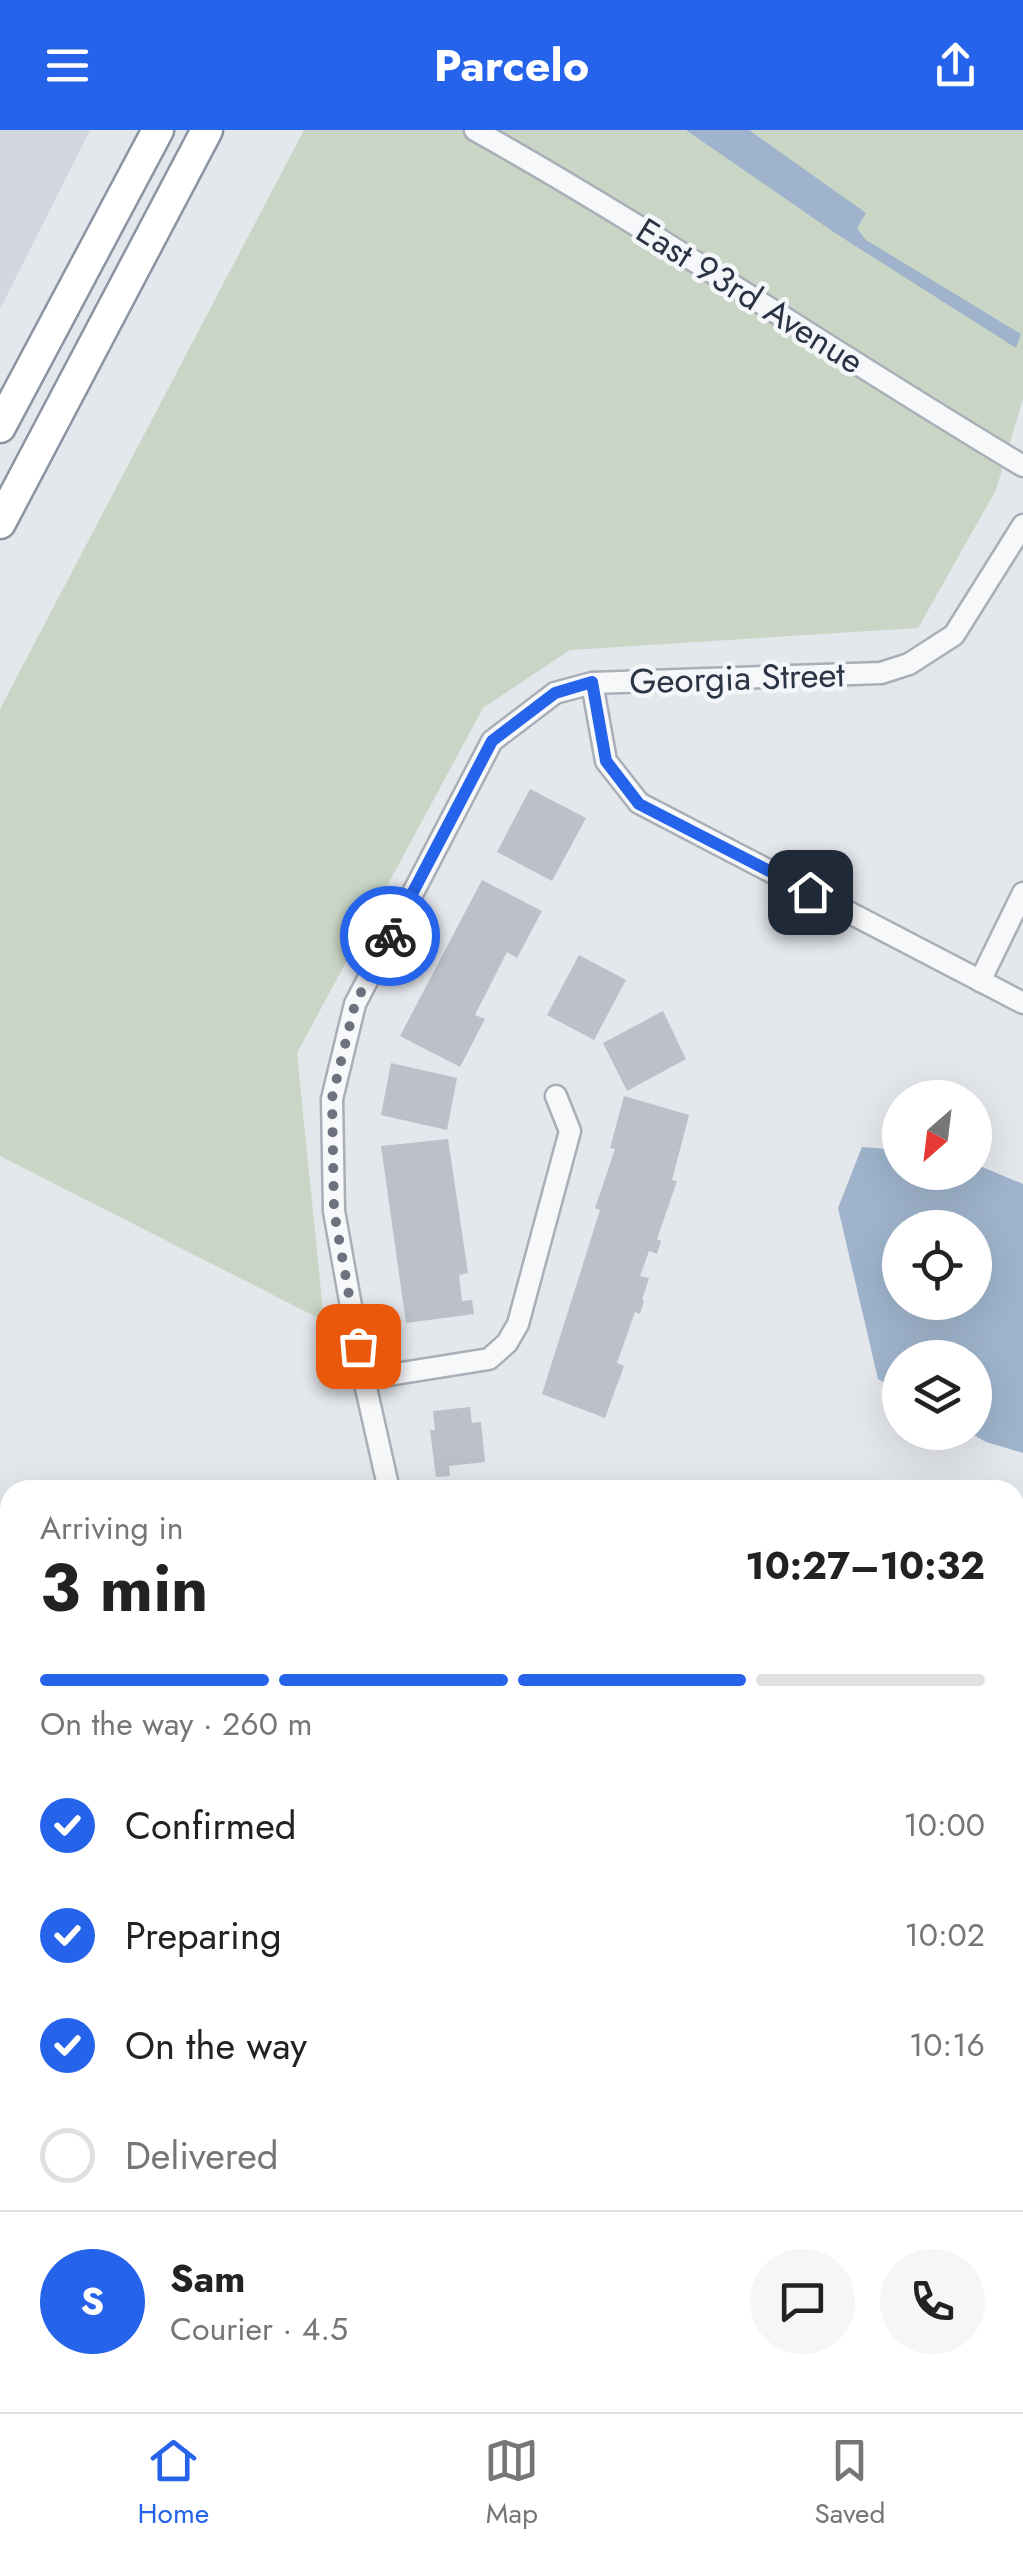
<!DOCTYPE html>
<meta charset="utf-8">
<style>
body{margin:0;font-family:Jost,sans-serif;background:#f6f6f6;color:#222;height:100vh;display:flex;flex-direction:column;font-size:38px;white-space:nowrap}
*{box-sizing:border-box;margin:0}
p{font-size:32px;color:#767676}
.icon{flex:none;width:55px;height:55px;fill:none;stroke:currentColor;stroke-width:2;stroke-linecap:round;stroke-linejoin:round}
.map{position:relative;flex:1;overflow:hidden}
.panel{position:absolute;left:0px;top:1350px;width:1025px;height:932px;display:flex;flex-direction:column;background:#fff;border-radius:30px 30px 0 0;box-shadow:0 10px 40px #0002}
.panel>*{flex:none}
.needle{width:65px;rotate:208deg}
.tools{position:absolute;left:882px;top:950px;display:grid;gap:20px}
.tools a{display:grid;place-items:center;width:110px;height:110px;border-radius:50%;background:#fff;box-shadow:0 10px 40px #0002;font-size:50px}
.pin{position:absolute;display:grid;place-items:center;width:85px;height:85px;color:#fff;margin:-42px;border-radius:20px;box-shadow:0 5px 15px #0006}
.courier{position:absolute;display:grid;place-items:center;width:100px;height:100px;margin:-50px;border:8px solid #2563eb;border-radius:50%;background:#fff;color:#222;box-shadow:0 2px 12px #0007}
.overview em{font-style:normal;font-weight:700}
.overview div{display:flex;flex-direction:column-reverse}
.overview{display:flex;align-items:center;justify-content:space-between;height:170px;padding:0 40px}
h1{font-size:65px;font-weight:700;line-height:75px}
.bar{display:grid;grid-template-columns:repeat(4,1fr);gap:15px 10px;align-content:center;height:120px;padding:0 40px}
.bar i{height:12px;border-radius:8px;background:#e0e0e0}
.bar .on{background:#2563eb}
.bar p{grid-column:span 4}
.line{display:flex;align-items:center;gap:25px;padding:0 40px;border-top:2px solid #e0e0e0}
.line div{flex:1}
.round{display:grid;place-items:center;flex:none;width:105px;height:105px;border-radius:52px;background:#f6f6f6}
ol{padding:0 40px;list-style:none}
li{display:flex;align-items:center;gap:30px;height:110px}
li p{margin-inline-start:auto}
li .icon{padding:10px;border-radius:50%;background:#2563eb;color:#fff;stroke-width:4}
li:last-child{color:#767676}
li i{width:55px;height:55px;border:5px solid #e0e0e0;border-radius:50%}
header{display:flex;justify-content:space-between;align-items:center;height:130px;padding:0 40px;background:#2563eb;color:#fff;font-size:45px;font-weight:700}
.menu{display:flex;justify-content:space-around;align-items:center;height:140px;border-top:2px solid #e0e0e0;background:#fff;font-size:28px;color:#767676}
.menu a{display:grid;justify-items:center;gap:5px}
.menu .on{color:#2563eb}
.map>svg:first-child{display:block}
.built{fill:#d2d6de}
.green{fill:#c9d6c5}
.water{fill:#9fb4cc;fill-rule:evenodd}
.building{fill:#bbc0ca}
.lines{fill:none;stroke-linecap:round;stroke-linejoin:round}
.minor-casing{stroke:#a9aeb7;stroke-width:25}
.highway-casing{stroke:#8b94a3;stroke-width:35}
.minor{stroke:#f7f8fa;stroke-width:20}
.highway{stroke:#fff;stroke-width:30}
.done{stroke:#6c737f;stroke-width:10;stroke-dasharray:0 18}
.route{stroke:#2563eb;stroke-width:12}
.labels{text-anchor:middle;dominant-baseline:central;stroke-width:9;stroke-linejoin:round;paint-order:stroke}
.street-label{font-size:35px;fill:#2b3445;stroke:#f4f6f9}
</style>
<header><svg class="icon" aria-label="menu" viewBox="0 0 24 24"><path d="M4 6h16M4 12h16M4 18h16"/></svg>Parcelo<svg class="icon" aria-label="share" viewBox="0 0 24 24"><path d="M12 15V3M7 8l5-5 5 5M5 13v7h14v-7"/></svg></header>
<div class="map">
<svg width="1023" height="2282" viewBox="0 0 1023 2282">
<rect width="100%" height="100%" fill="#e4e7ec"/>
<!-- built -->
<polygon class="built" points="0,0 90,0 0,179"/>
<!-- green -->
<polygon class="green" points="304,0 1023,0 1023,269 996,360 918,498 570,520 483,578 297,923 324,1191 0,1026 0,579"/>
<!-- water -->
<g class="water">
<polygon points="686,0 749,0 866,83 857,98 866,110 1021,204 1016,218 835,103"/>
<path d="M 862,1017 L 900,1020 L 900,1042 L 975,1042 L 975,1034 L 1023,1054 L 1023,1323 L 986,1312 L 970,1303 L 975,1302 L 975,1228 L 900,1228 L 900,1262 L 878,1249 L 838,1078 ZM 900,1098 L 975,1098 L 975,1172 L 900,1172 Z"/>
</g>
<!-- building -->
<g class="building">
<polygon points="530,659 586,688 552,751 497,722"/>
<polygon points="482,750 542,781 517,828 507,822 475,885 485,889 460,937 400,906"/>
<polygon points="579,825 626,850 594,910 547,885"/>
<polygon points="663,881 686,929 627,961 603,913"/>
<polygon points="391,933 457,948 447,1000 381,985"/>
<polygon points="624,966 689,985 672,1050 677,1051 657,1109 661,1111 657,1124 649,1121 640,1146 649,1148 642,1170 644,1171 640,1184 635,1182 617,1233 624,1236 605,1288 542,1264 600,1080 595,1078 615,1019 610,1018"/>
<polygon points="448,1009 468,1143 459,1145 462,1171 472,1170 474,1184 406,1193 381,1016"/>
<polygon points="470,1277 472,1293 481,1292 485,1332 449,1336 450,1346 436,1347 430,1300 435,1300 433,1281"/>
</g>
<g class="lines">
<!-- minor casing -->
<g class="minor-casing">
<g id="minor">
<path d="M 475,0 C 662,105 839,226 1023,336"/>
<polyline points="592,553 606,631 639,673 1023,873"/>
<polyline points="980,851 1023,763"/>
<polyline points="364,1249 489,1229 507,1213 518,1194 570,1001 556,966"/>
<polyline points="389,1360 364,1249 334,1081 332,969 355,874 492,611 555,563 592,553 881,543 909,534 954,505 1023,395"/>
<polyline points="1015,1845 1023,1851"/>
<polyline points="1015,2103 1023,2090"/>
<polyline points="1015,2269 1023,2255"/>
<polyline points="184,2272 202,2282"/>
<polyline points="805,2272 815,2282"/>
<polyline points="524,2282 533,2272"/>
</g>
</g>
<!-- highway casing -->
<g class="highway-casing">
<g id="highway">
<polyline points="0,297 158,0"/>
<polyline points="0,393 207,0"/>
</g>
</g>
<!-- minor -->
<use href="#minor" class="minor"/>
<!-- highway -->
<use href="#highway" class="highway"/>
</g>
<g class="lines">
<!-- done -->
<polyline class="done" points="358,1216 334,1081 332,968 355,874 390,806"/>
<!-- route -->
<polyline class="route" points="390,806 492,611 555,563 592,552 606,631 639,674 810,762"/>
</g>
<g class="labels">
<!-- street labels -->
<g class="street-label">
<text transform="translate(750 166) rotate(32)">East 93rd Avenue</text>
<text transform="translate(737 548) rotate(-2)">Georgia Street</text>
</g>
</g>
</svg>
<div class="tools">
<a><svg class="needle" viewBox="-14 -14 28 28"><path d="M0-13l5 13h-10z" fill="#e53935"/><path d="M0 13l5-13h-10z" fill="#767676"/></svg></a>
<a><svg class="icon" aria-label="locate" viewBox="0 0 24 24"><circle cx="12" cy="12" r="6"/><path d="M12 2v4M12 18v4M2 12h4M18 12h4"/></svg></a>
<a><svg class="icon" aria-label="layers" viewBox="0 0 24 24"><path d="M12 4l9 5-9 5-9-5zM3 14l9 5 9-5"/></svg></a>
</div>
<div class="pin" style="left:358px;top:1216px;background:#ea580c"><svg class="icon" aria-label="bag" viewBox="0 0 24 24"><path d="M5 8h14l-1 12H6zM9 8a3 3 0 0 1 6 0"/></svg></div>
<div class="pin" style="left:810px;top:762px;background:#1f2937"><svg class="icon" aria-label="home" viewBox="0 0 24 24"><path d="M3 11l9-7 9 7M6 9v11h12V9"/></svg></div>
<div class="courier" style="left:390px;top:806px"><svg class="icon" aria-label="bike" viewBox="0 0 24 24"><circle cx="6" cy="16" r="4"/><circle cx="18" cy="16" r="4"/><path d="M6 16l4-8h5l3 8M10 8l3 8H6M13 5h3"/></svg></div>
<section class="panel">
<div class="overview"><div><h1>3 min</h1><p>Arriving in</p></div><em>10:27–10:32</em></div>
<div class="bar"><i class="on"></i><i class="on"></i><i class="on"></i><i></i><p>On the way · 260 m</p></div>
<ol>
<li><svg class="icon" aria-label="check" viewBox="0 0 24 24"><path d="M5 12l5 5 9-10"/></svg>Confirmed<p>10:00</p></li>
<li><svg class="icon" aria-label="check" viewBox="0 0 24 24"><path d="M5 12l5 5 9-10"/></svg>Preparing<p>10:02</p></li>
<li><svg class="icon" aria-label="check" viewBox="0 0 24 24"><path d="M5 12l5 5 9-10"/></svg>On the way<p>10:16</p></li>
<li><i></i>Delivered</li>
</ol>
<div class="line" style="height:180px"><b class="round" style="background:#2563eb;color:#fff">S</b><div><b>Sam</b><p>Courier · 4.5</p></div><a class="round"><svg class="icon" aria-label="chat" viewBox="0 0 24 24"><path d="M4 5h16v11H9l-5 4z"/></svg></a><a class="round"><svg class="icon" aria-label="phone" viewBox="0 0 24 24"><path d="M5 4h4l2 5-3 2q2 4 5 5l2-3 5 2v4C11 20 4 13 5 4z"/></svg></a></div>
</section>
</div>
<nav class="menu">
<a class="on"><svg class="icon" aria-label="home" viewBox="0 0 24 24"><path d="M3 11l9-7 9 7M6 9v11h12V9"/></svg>Home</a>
<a><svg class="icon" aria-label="map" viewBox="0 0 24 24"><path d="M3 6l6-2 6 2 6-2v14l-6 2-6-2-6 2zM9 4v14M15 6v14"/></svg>Map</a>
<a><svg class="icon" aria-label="saved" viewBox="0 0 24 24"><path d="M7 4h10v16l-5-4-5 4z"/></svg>Saved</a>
</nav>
